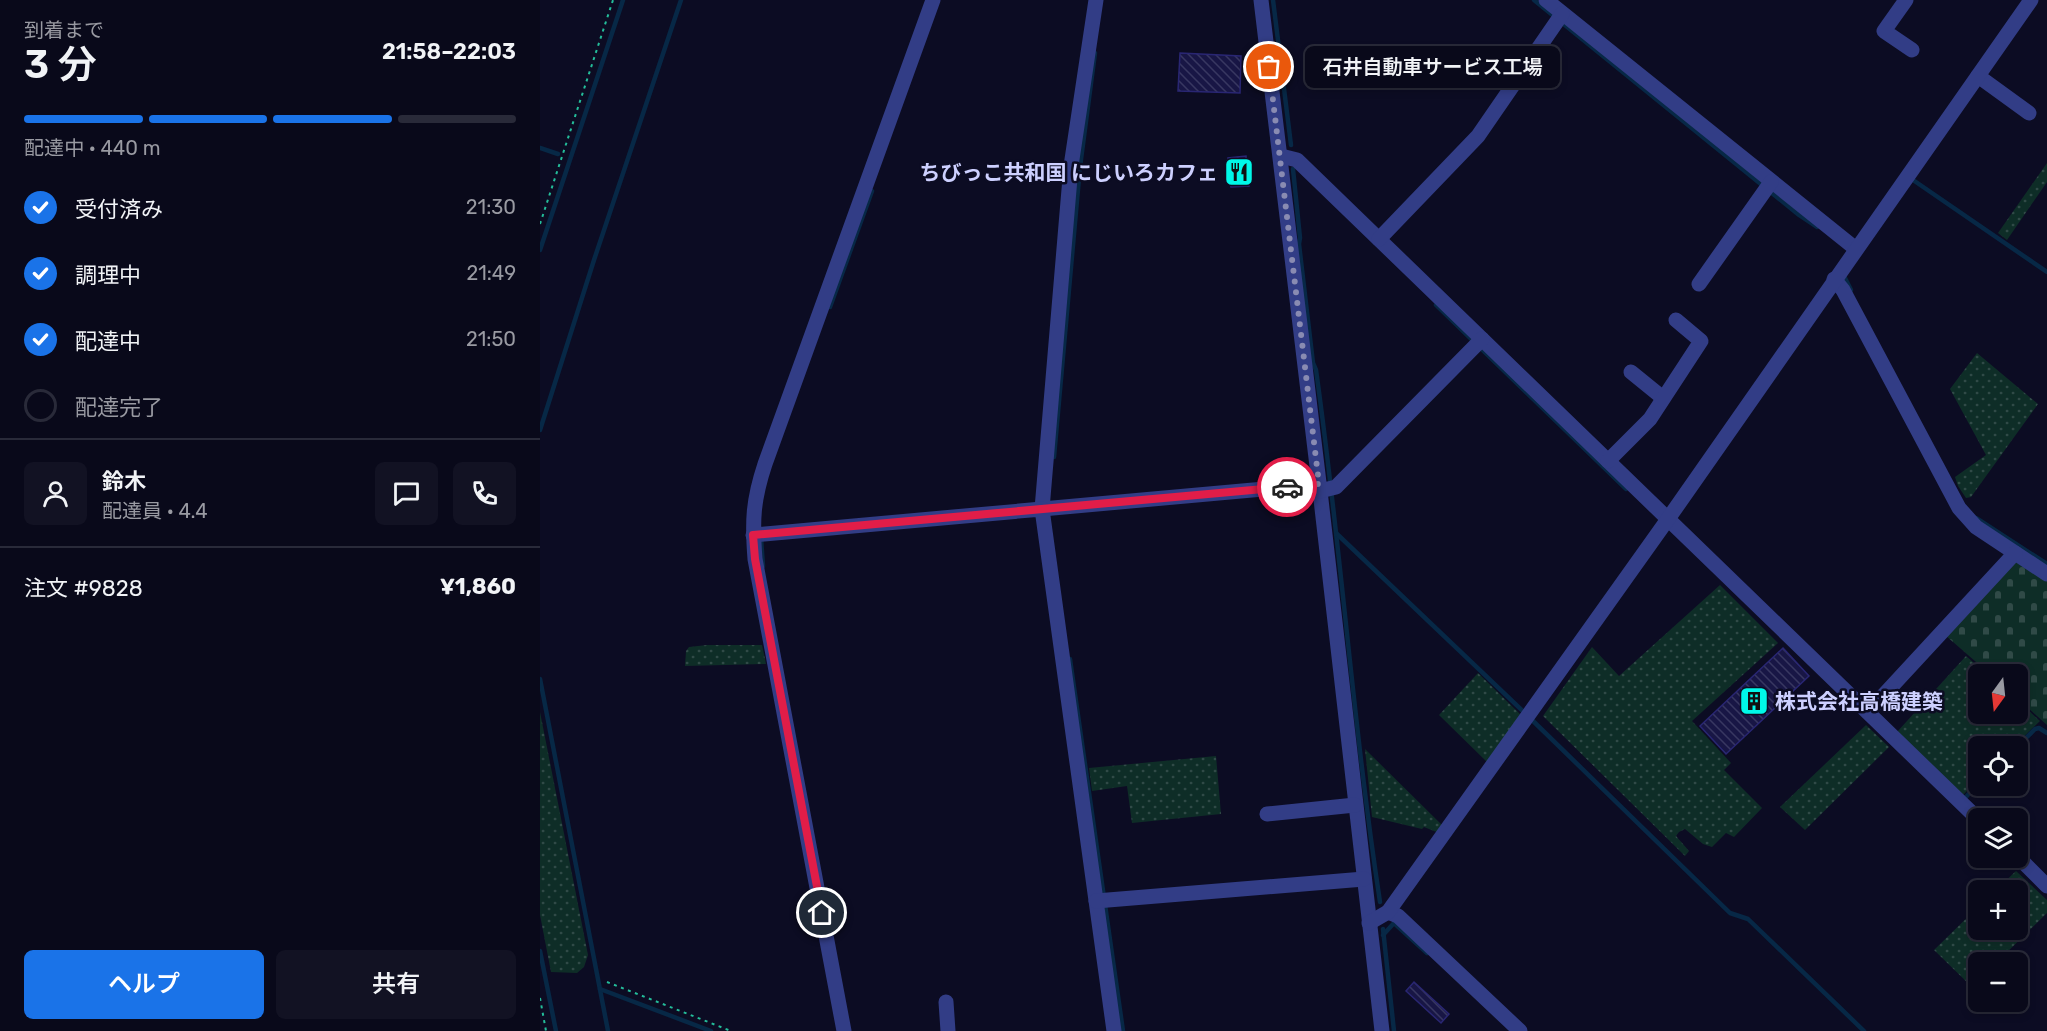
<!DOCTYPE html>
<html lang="ja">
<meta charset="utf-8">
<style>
body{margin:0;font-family:Rubik,"Noto Sans JP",sans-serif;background:#121223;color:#f1f3f6;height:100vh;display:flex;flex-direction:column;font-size:22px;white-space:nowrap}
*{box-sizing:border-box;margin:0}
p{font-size:20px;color:#999aa2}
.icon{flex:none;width:33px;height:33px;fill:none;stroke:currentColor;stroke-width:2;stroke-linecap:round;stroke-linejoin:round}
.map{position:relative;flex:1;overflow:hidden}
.sheet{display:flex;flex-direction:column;background:#09091a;width:540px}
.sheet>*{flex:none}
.needle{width:39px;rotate:195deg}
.controls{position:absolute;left:1428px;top:664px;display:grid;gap:12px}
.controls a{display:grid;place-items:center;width:60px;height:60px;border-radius:9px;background:#09091a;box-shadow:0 3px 9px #0003,0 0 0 2px #292a39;font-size:30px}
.pin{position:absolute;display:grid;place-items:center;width:51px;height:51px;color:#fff;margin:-26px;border:3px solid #fff;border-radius:50%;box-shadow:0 2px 6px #0007}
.courier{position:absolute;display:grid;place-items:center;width:60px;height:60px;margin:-30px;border:4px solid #e11d48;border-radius:50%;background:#fff;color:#222;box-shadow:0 2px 8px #0007}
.bubble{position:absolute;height:42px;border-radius:9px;background:#09091a;box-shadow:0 3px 9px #0003,0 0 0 2px #292a39;font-size:20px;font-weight:600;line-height:42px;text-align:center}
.headline em{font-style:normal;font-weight:600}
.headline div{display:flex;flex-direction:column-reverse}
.headline{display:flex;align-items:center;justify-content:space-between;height:102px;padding:0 24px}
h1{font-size:39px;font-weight:600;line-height:45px}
.bar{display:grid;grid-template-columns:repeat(4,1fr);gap:9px 6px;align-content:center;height:72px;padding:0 24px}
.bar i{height:8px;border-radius:4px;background:#292a39}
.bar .current{background:#1a73e8}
.bar p{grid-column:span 4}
.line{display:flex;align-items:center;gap:15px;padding:0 24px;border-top:2px solid #292a39}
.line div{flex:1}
.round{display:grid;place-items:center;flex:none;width:63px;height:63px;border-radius:9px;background:#121223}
ol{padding:0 24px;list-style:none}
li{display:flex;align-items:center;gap:18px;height:66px}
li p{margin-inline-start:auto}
li .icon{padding:6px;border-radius:50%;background:#1a73e8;color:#fff;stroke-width:4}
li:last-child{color:#999aa2}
li i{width:33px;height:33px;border:3px solid #292a39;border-radius:50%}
.button{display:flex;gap:12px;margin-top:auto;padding:12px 24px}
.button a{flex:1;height:69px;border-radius:9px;background:#1a73e8;color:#fff;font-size:24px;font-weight:600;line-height:69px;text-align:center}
.button a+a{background:#121223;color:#f1f3f6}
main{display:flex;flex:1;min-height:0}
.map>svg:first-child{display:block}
.green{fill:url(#green-dots)}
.cemetery{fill:url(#cemetery-stones)}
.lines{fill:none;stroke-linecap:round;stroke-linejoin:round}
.stream{stroke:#072846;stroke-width:4.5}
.building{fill:url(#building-back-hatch);stroke:#292673;stroke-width:1.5}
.path{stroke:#24bd9a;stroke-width:2;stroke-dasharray:3 4.5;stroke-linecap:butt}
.minor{stroke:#323d86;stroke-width:15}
.done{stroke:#898bb2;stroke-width:6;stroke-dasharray:0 10.8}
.route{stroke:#e11d48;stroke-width:8}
.labels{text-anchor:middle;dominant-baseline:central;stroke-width:5;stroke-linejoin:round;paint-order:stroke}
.poi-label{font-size:21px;font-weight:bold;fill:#cdd0ff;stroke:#0c0c23;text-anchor:end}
</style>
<main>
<section class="sheet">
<div class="headline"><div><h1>3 分</h1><p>到着まで</p></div><em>21:58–22:03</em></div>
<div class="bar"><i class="current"></i><i class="current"></i><i class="current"></i><i></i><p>配達中 · 440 m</p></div>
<ol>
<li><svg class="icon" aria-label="check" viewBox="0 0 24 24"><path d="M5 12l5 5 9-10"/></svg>受付済み<p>21:30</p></li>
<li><svg class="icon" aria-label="check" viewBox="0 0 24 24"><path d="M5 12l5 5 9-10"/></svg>調理中<p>21:49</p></li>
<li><svg class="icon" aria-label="check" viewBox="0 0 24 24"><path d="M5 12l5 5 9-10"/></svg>配達中<p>21:50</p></li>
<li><i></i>配達完了</li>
</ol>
<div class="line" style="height:108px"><a class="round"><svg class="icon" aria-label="person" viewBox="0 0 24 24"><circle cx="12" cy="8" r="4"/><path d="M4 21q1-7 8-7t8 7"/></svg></a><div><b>鈴木</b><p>配達員 · 4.4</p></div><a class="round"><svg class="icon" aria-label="chat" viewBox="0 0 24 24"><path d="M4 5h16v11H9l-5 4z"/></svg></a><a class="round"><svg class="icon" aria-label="phone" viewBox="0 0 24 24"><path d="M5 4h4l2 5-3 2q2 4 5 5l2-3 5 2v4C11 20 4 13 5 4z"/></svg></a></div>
<div class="line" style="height:78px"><div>注文 #9828</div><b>¥1,860</b></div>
<div class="button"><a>ヘルプ</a><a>共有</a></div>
</section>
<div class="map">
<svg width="1507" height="1031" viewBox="0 0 1507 1031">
<defs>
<pattern id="green-dots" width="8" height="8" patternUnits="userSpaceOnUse" patternTransform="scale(1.5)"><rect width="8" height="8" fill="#0e2d27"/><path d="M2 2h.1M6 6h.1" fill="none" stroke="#304a47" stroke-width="1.8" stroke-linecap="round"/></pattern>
<pattern id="cemetery-stones" width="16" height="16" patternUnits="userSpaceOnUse" patternTransform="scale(1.5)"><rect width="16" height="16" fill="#0e2d27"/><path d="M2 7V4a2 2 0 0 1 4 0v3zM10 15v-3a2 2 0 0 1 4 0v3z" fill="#304a47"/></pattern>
<pattern id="building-back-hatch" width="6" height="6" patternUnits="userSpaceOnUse" patternTransform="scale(1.5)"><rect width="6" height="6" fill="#181645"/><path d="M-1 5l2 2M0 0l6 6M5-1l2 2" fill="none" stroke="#383761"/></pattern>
</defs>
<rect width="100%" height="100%" fill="#0c0c23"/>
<!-- green -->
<g class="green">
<polygon points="1507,163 1507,182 1467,240 1458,233"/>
<polygon points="1437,353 1498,404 1431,497 1426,498 1418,486 1415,477 1446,455 1410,389"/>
<polygon points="1180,585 1238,643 1152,721 1191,763 1184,770 1222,808 1194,837 1186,833 1172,847 1163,844 1145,829 1139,832 1136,836 1149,851 1145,856 1003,716 1052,647 1079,676"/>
<polygon points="167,645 222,645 226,664 145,666 146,651 149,647"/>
<polygon points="1426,656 1448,675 1438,675 1438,714 1478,714 1478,701 1500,721 1473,747 1438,747 1438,780 1422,796 1357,732"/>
<polygon points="938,673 982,716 948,763 899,715"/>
<polygon points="0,712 48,955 44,967 37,973 11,972 0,915"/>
<polygon points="1326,725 1349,747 1265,830 1240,807"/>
<polygon points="825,749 903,826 899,833 884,827 882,829 832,817"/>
<polygon points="676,756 681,814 592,823 587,786 552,791 549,768"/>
<polygon points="1476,871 1507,900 1507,913 1456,963 1438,963 1438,981 1432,987 1394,950 1438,907 1438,930 1478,930 1478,891 1455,891"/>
</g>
<!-- cemetery -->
<polygon class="cemetery" points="1475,558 1507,580 1507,725 1478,699 1478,675 1451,675 1405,635"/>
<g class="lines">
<!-- stream -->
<g class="stream">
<polyline points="733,0 751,145"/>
<polyline points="994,0 1259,215 1277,227"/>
<polyline points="0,148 18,154"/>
<path d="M 753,169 L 760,238 L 759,244 L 773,363 L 776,370 C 801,547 813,725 840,902"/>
<polyline points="1373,180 1507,272"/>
<polyline points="0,250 83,0"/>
<polyline points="1304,276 1311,290"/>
<polyline points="896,305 1086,489"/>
<polyline points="290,307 332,191"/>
<polyline points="0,430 54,260 141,0"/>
<polyline points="514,457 540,167 555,53"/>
<polyline points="1436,518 1507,564"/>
<polyline points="797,534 991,719 1190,913 1208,919 1324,1031"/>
<polyline points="221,538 223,566"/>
<polyline points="530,659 583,1031"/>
<polyline points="0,679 68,1031"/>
<polyline points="1477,747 1495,729 1499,728 1507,733"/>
<polyline points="1425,798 1438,784"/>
<polyline points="1468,858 1477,866"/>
<polyline points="843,929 854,1031"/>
<polyline points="843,935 854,923 887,953"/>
<polyline points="0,951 16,1031"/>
<polyline points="60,989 171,1031"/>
</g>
</g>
<!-- building -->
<g class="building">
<polygon points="640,53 701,56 700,93 638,91"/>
<polygon points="706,156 709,186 691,187 688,158"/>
<polygon points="1243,648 1269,676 1186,754 1160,726"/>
<polygon points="874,982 909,1014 901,1023 866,991"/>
</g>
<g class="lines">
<!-- path -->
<g class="path">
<polyline points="0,224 73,0"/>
<polyline points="67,982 191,1031"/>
<polyline points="0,998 6,1031"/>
</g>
<!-- minor -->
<g class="minor">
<polyline points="556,0 531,166 502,509 779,484"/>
<polyline points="721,0 780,491 842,1031"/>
<polyline points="1006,0 1316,249"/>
<polyline points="1366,0 1344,31 1372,50"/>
<polyline points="1438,76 1489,113"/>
<polyline points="741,156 757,160 1438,819"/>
<polyline points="839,239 938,136 1022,14"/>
<polyline points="1294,279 1303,290 1419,508 1436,527 1507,574"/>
<polyline points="1159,284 1231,182"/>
<polyline points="1091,372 1123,398"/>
<polyline points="1068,461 1110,419 1161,341 1136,320"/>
<polyline points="780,491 796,487 942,339"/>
<polyline points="213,535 502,509 574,1031"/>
<polyline points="1328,712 1475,553"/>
<polyline points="727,814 815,805"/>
<polyline points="1478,857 1507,886"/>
<polyline points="556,901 824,879"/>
<polyline points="848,912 858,916 980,1031"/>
<polyline points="829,923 848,912 1128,519 1491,0"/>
<polyline points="406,1002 408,1031"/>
<path d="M 304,1031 L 215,559 C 212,521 213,500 225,464 L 393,0"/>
</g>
</g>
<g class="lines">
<!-- done -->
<polyline class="done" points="729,67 779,484 747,487"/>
<!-- route -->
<polyline class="route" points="282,913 215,559 213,535 747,487"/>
</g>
<!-- icons -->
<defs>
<g id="restaurant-square" transform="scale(1.5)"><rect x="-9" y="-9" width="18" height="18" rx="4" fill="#00f8e8" stroke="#0c0c23"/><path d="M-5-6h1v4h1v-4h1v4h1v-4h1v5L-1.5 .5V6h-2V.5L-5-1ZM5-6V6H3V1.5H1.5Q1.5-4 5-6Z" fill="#111"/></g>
<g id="building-square" transform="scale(1.5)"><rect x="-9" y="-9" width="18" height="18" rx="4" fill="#00f8e8" stroke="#0c0c23"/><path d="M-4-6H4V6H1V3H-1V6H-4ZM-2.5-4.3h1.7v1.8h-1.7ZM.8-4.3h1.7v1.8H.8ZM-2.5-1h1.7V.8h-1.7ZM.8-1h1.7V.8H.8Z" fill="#111"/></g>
</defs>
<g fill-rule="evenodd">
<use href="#restaurant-square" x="699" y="172"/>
<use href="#building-square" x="1214" y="701"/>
</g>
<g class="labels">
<!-- poi labels -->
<g class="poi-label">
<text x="678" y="172">ちびっこ共和国 にじいろカフェ</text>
<text x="1235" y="701" text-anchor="start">株式会社高橋建築</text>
</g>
</g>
</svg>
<div class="controls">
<a><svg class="needle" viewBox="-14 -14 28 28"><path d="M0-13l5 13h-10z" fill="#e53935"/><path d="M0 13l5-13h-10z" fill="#999aa2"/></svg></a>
<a><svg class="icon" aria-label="locate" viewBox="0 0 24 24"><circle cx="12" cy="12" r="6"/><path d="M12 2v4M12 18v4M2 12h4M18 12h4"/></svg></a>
<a><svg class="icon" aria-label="layers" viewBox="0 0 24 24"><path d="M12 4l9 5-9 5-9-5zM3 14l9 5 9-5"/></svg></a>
<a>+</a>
<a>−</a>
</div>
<div class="pin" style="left:729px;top:67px;background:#ea580c"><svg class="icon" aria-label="bag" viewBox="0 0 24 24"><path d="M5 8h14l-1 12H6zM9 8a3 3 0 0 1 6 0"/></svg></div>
<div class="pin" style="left:282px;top:913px;background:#1f2937"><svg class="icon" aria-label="home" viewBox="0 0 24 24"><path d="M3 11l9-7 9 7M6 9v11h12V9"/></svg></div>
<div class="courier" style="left:747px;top:487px"><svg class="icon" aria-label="car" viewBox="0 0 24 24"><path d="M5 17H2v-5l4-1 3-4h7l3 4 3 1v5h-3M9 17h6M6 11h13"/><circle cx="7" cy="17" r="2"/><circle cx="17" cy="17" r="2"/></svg></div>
<div class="bubble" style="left:765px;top:46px;width:255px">石井自動車サービス工場</div>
</div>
</main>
